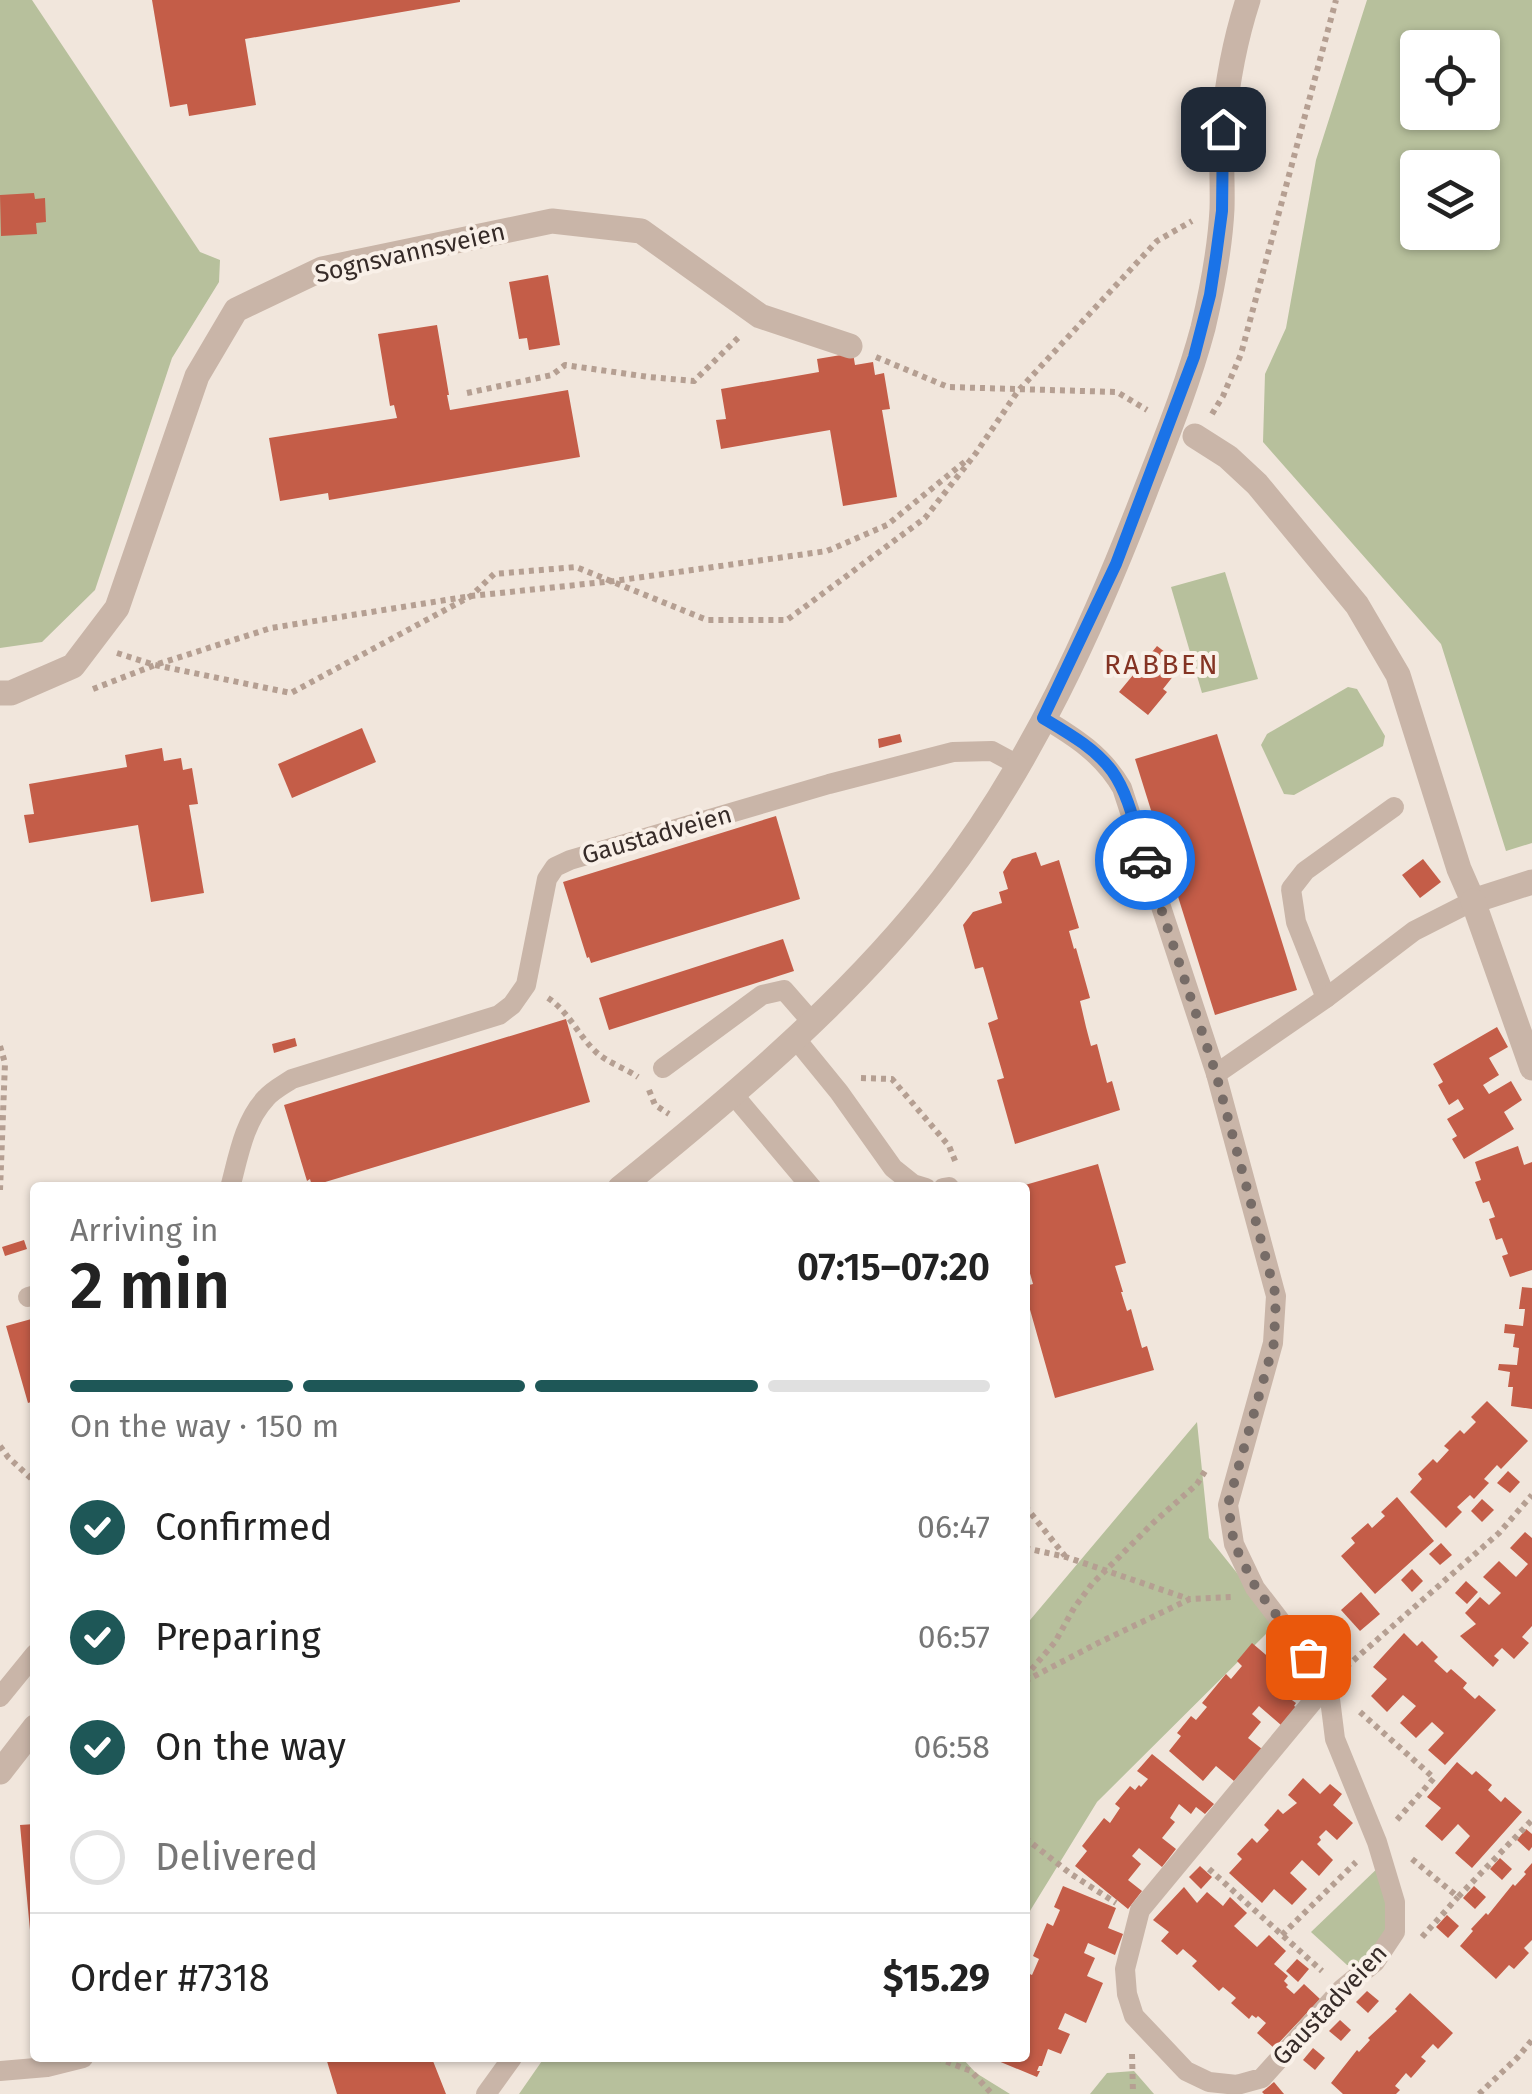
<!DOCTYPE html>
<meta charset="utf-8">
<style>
body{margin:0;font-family:"Fira Sans",sans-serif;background:#f2f2f2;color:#222;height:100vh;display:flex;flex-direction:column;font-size:38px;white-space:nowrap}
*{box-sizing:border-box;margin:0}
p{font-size:32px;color:#767676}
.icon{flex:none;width:55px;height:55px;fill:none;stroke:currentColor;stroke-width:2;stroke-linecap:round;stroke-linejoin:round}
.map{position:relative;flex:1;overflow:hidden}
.sheet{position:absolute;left:30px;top:1182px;width:1000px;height:880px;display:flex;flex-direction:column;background:#fff;border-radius:10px;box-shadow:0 2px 8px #0004}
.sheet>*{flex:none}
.controls{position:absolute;left:1400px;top:30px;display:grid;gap:20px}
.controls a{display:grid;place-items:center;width:100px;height:100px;border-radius:10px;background:#fff;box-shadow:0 2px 8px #0004;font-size:50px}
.pin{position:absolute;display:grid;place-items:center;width:85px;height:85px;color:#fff;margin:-42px;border-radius:20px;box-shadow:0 5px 15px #0006}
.courier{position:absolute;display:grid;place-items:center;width:100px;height:100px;margin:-50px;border:8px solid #1a73e8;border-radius:50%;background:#fff;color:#222;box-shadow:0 2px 12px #0007}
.headline em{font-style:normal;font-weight:600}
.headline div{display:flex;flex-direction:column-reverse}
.headline{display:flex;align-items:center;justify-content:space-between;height:170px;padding:0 40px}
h1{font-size:65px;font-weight:600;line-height:75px}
.bar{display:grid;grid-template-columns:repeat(4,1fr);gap:15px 10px;align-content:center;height:120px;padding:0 40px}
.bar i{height:12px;border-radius:8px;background:#e0e0e0}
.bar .selected{background:#1e5757}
.bar p{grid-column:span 4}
.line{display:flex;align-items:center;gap:25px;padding:0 40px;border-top:2px solid #e0e0e0}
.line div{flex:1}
ol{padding:0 40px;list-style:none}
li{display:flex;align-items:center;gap:30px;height:110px}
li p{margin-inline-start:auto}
li .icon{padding:10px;border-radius:50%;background:#1e5757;color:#fff;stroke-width:4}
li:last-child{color:#767676}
li i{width:55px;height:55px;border:5px solid #e0e0e0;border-radius:50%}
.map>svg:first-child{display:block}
.green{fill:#b7c09c;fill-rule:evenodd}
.building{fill:#c45d48}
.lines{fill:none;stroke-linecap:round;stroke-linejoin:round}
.path{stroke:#b59f92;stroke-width:6;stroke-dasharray:5 5;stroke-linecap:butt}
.service{stroke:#c9b5a8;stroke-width:20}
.minor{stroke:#c9b5a8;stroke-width:25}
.done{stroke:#776c67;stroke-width:10;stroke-dasharray:0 18}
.route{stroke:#1a73e8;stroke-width:12}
.labels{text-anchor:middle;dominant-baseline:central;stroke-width:8;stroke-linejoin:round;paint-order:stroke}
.street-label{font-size:25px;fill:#362b28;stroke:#f9f0e8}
.neighbourhood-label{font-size:28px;letter-spacing:2.5px;fill:#843323;stroke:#f9f0e8}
</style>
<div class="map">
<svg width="1532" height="2094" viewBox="0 0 1532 2094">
<rect width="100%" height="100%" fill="#f1e6dc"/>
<!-- green -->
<g class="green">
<polygon points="0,0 32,0 200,252 220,260 219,282 172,358 95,590 42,642 0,648"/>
<path d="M 1367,0 L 1532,0 L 1532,843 L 1506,851 L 1441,644 L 1263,442 L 1265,374 L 1286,328 L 1316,160 ZM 1418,48 L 1482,48 L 1482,112 L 1418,112 ZM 1418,168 L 1482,168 L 1482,232 L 1418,232 Z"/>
<polygon points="1225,572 1258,679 1202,693 1171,587"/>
<polygon points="1348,687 1357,689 1385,736 1383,746 1294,795 1284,794 1261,745 1267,734"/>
<polygon points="1197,1422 1209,1538 1277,1623 1097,1802 1025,1919 1025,1626"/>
<polygon points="1383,1863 1394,1925 1361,1966 1347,1965 1311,1932"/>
<polygon points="544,2058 962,2058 976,2073 1010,2094 519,2094"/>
<polygon points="1134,2071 1154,2094 1090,2094 1107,2073"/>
</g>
<!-- building -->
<g class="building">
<polygon points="152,0 460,0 460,2 245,39 256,105 189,116 187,104 170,107"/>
<polygon points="34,193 35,199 45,198 46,222 36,223 37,234 1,236 0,195"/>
<polygon points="548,275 560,345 529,350 527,338 519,339 509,282"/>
<polygon points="437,325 449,395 447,395 450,410 568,390 580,457 329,500 328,493 280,501 269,438 397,418 394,405 390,406 378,334"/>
<polygon points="853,353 855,365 873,362 875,375 884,373 890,409 882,410 897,497 843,506 830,430 721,449 716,420 726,419 721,389 819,372 817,359"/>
<polygon points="1157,646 1182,665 1163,689 1167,692 1148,715 1119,692"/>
<polygon points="362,728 376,762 292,798 278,764"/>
<polygon points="900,734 902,742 879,748 878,739"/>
<polygon points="1217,734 1297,990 1215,1015 1135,759"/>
<polygon points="162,748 164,761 181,758 183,770 192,768 198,804 189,805 204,893 151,902 138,825 29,843 24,815 34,814 29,784 127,767 125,755"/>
<polygon points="776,816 800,899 591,963 589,957 587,958 563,882"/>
<polygon points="1036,852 1041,866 1059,860 1079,928 1069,931 1074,949 1076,948 1090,998 1080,1001 1086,1027 1091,1046 1097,1044 1107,1083 1112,1081 1120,1110 1015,1144 997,1080 1004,1078 988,1023 998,1019 983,967 975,969 963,925 973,912 1002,903 999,892 1008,889 1003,872 1012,859"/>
<polygon points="1423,859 1441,882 1420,898 1402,875"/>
<polygon points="783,939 794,971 609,1030 599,998"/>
<polygon points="566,1019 590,1102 312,1186 310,1179 307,1181 284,1105"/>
<polygon points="1497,1027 1508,1047 1489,1058 1499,1075 1483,1085 1489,1094 1511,1081 1522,1100 1504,1112 1514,1129 1464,1159 1452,1139 1457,1136 1447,1119 1464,1109 1458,1099 1449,1105 1438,1085 1443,1082 1433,1064"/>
<polygon points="295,1038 297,1046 274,1053 272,1044"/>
<polygon points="1518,1146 1524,1165 1532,1162 1532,1270 1510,1277 1502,1256 1508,1254 1502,1238 1496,1240 1489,1219 1495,1217 1489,1201 1483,1203 1475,1182 1481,1180 1475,1162"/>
<polygon points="1098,1164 1126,1263 1115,1266 1123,1292 1121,1292 1127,1311 1131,1309 1142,1348 1147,1346 1154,1370 1055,1398 1025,1292 1025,1286 1033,1284 1025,1256 1025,1185"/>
<polygon points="24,1240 27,1249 5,1256 2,1247"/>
<polygon points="1522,1287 1532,1288 1532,1409 1511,1406 1513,1387 1508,1387 1510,1372 1498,1370 1499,1364 1517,1365 1519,1348 1513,1347 1515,1334 1504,1333 1505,1324 1523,1326 1525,1309 1519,1309"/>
<polygon points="35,1318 35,1413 34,1413 31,1402 28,1403 6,1326"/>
<polygon points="1487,1401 1528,1441 1501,1469 1497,1465 1484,1479 1489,1483 1474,1499 1470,1495 1457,1507 1462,1512 1446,1528 1410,1492 1422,1479 1418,1474 1433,1459 1437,1463 1449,1450 1444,1446 1460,1430 1464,1434 1476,1422 1471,1417"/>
<polygon points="1508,1471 1520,1482 1510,1493 1497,1483"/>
<polygon points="1397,1497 1434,1541 1375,1594 1341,1556 1355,1543 1351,1538 1368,1523 1372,1528 1385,1516 1381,1512"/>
<polygon points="1482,1499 1494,1510 1482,1522 1471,1511"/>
<polygon points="1525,1532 1532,1538 1532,1626 1522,1637 1529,1643 1514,1659 1502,1648 1494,1656 1499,1660 1493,1667 1460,1636 1476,1624 1465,1613 1480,1597 1489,1605 1501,1593 1483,1577 1499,1561 1516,1577 1528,1564 1510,1548"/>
<polygon points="1441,1543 1452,1555 1440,1565 1429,1554"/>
<polygon points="1412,1569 1423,1581 1412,1592 1401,1580"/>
<polygon points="1466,1581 1478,1592 1467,1604 1455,1593"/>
<polygon points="1361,1592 1380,1614 1360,1631 1341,1610"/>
<polygon points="1404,1633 1417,1646 1422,1641 1438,1657 1434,1661 1447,1673 1451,1669 1467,1683 1463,1688 1475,1699 1479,1695 1496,1710 1445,1765 1428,1750 1444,1733 1432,1722 1416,1738 1400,1723 1416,1706 1403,1695 1387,1712 1371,1696 1387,1679 1373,1667"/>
<polygon points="1252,1643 1297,1681 1285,1695 1296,1703 1294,1706 1296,1707 1281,1725 1259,1706 1252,1714 1261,1722 1248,1738 1262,1749 1234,1781 1216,1766 1203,1781 1169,1751 1181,1736 1177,1733 1191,1716 1196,1720 1207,1707 1202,1703 1226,1674 1231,1679 1242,1666 1237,1661"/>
<polygon points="1152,1754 1214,1804 1205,1814 1196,1807 1191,1814 1179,1804 1170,1818 1175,1822 1162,1838 1176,1849 1162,1867 1139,1848 1132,1856 1141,1864 1128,1880 1142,1891 1128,1909 1075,1866 1087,1851 1082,1846 1104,1818 1110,1823 1120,1808 1115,1804 1130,1786 1135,1790 1139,1785 1141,1787 1148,1779 1137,1771"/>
<polygon points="1457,1762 1472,1775 1476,1771 1492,1785 1488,1790 1501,1802 1505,1797 1522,1812 1472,1868 1455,1853 1470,1836 1458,1824 1442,1841 1425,1826 1441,1808 1427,1797"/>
<polygon points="1303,1778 1320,1794 1330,1784 1342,1794 1333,1805 1353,1823 1337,1840 1326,1830 1319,1837 1321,1840 1317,1844 1333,1860 1319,1876 1302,1860 1290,1873 1307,1889 1292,1905 1274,1889 1262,1903 1229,1873 1242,1859 1237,1854 1252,1838 1257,1843 1269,1830 1264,1825 1278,1809 1283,1814 1297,1803 1288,1795"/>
<polygon points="35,1824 35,1951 32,1951 20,1825"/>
<polygon points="1526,1829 1532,1834 1532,1847 1529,1851 1517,1840"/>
<polygon points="1500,1858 1512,1869 1502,1880 1490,1869"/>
<polygon points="1532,1863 1532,1940 1524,1948 1529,1953 1514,1969 1509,1965 1496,1979 1460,1946 1473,1931 1471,1929 1486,1913 1488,1915 1513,1884 1515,1886 1526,1874 1524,1872"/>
<polygon points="1200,1866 1212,1877 1201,1889 1189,1877"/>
<polygon points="1063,1886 1116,1908 1108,1928 1123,1934 1115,1955 1088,1943 1084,1953 1095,1958 1087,1976 1103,1983 1086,2023 1065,2013 1058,2029 1070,2034 1061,2054 1048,2049 1042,2066 1039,2066 1037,2071 1040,2071 1037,2077 991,2058 1025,2058 1025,1972 1032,1975 1039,1959 1033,1956 1047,1923 1053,1926 1060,1910 1054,1907"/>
<polygon points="1474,1886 1486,1897 1475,1909 1463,1898"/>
<polygon points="1184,1887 1197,1903 1207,1892 1223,1906 1230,1897 1247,1913 1234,1926 1257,1947 1269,1935 1286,1951 1274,1964 1288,1976 1284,1981 1288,1985 1286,1987 1294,1994 1304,1984 1320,1999 1274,2048 1257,2033 1266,2023 1258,2016 1256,2018 1252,2015 1249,2019 1231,2003 1236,1998 1223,1987 1219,1991 1192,1966 1197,1961 1183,1949 1177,1955 1161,1941 1169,1932 1153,1920"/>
<polygon points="1447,1915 1459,1926 1448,1938 1436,1927"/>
<polygon points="1297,1959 1309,1969 1298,1982 1286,1971"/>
<polygon points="1367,1991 1379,2001 1368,2013 1356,2002"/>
<polygon points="1410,1993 1453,2033 1438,2049 1433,2044 1421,2057 1426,2061 1411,2078 1406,2073 1395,2086 1400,2090 1396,2094 1343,2094 1331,2083 1357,2050 1359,2052 1370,2040 1368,2038 1397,2011 1395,2009"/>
<polygon points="1340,2020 1351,2030 1341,2041 1329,2031"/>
<polygon points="1313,2048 1325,2058 1315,2070 1303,2060"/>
<polygon points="326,2058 441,2058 433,2061 446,2094 337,2094"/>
<polygon points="1274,2082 1284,2094 1264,2094 1262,2092"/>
</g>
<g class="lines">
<!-- path -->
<g class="path">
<polyline points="876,357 948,387 1117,392 1147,410"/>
<polyline points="467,393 552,375 565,365 649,377 694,381 741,335"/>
<polyline points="1212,414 1223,396 1241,354 1336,0"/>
<polyline points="117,653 155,665 291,693 471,596 494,574 576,567 707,620 787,620 925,518 976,453 1018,391 1157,241 1192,221"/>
<polyline points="93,689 155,665 271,628 471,596 614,581 827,551 887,525 967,460"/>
<path d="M 548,998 C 569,1012 578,1035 596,1052 C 608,1063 625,1068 638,1077"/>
<polyline points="0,1046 5,1063 0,1190"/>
<polyline points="861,1078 892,1079 949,1146 956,1163"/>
<polyline points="649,1090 655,1105 669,1114"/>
<polyline points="0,1446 8,1457 35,1482"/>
<polyline points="1025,1506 1065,1556"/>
<polyline points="1025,1548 1066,1557 1189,1599"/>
<polyline points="1346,1667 1499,1533 1532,1495"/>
<polyline points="1025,1677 1055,1642 1074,1608 1092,1584 1153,1523 1197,1484 1207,1468"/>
<polyline points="1025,1681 1098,1643 1190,1599 1231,1597"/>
<polyline points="1360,1712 1434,1778 1396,1821"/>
<polyline points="1025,1838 1071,1874 1116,1903"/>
<polyline points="1412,1859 1458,1897 1532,1820"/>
<polyline points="1209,1869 1322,1971"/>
<polyline points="1282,1935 1356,1862"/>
<polyline points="1422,1937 1458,1897"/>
<polyline points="1132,2054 1133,2094"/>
<polyline points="937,2058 971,2071 992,2094"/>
<polyline points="1479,2094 1517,2058 1532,2040"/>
</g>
<!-- service -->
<g class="service">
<path d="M 1043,718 C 1075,737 1103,755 1122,788 L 1216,1074 L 1276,1296 L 1273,1343 L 1228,1505 L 1234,1544 L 1255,1588 L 1328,1683 L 1335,1739 L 1377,1842 L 1395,1902 L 1395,1932 L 1375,1962 L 1342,1989 L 1262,2078 L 1237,2085 L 1209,2082 L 1186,2071 L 1134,2016 L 1127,1994 L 1125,1969 L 1140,1910 L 1328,1683"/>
<polyline points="1326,998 1296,922 1291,889 1305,871 1394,807"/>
<polyline points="795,1038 839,1092 893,1168 913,1184 926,1188"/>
<polyline points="663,1068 762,995 784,990 812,1022"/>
<polyline points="1216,1074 1326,998 1414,931 1473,901"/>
<polyline points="732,1093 812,1188"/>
<path d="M 230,1188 C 238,1158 244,1121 266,1098 C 273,1090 283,1085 292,1079 L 499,1015 L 512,1005 L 526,985 L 547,879 L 555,867 L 570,860 L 829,784 L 953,752 L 992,751 L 1018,765"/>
<polyline points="943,1188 949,1187"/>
<polyline points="28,1297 35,1295"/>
<polyline points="0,1697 35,1654"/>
<polyline points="0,2071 47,2067 83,2058"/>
<polyline points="486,2094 512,2058"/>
</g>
<!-- minor -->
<g class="minor">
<polyline points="1195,436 1228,457 1257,484 1357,605 1398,675 1459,869 1473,901 1532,882"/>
<polyline points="0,693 11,693 73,666 117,608 197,376 236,310 322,269 552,221 641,231 760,316 850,346"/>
<polyline points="1473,901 1532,1068"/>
<path d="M 620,1188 C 735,1095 852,997 942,880 C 1031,765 1093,627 1145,492 C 1166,438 1188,384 1203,328 C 1212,290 1220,249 1222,209 C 1223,181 1220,154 1223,126 C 1227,84 1235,40 1248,0"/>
<polyline points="0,1772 35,1727"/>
</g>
</g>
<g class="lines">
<!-- done -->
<polyline class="done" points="1145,860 1216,1074 1276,1296 1274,1343 1228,1504 1234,1544 1256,1588 1308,1657"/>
<!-- route -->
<path class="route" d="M 1145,860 C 1136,832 1130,796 1112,771 C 1095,748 1068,733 1043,718 L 1116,564 L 1194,357 L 1210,295 L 1216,256 L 1222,211 L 1223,129"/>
</g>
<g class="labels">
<!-- street labels -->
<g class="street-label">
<text transform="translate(410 253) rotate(-13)">Sognsvannsveien</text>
<text transform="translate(657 835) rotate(-16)">Gaustadveien</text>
<text transform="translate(1330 2005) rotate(-47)">Gaustadveien</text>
</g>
<!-- neighbourhood labels -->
<g class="neighbourhood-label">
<text x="1162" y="664">RABBEN</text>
</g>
</g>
</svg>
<div class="controls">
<a><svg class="icon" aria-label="locate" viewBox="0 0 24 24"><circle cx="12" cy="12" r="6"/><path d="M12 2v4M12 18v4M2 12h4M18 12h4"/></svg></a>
<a><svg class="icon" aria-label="layers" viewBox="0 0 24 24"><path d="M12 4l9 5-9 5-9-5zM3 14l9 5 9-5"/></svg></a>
</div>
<div class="pin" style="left:1308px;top:1657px;background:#ea580c"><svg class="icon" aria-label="bag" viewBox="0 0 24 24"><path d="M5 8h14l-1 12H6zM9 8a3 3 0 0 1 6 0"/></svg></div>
<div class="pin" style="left:1223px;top:129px;background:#1f2937"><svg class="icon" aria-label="home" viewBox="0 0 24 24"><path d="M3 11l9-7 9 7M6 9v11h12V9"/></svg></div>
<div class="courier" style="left:1145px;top:860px"><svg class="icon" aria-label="car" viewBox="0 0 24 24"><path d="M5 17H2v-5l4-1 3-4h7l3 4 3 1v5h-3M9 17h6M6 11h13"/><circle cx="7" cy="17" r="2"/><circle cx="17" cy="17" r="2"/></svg></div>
<section class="sheet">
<div class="headline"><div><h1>2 min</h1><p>Arriving in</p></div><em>07:15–07:20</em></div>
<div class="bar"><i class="selected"></i><i class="selected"></i><i class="selected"></i><i></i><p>On the way · 150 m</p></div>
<ol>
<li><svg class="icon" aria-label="check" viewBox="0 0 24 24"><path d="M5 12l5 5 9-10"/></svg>Confirmed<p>06:47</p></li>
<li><svg class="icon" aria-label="check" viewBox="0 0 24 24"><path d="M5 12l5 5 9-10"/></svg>Preparing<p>06:57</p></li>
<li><svg class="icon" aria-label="check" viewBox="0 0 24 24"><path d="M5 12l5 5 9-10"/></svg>On the way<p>06:58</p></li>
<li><i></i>Delivered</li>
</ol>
<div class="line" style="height:130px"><div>Order #7318</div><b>$15.29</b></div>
</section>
</div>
